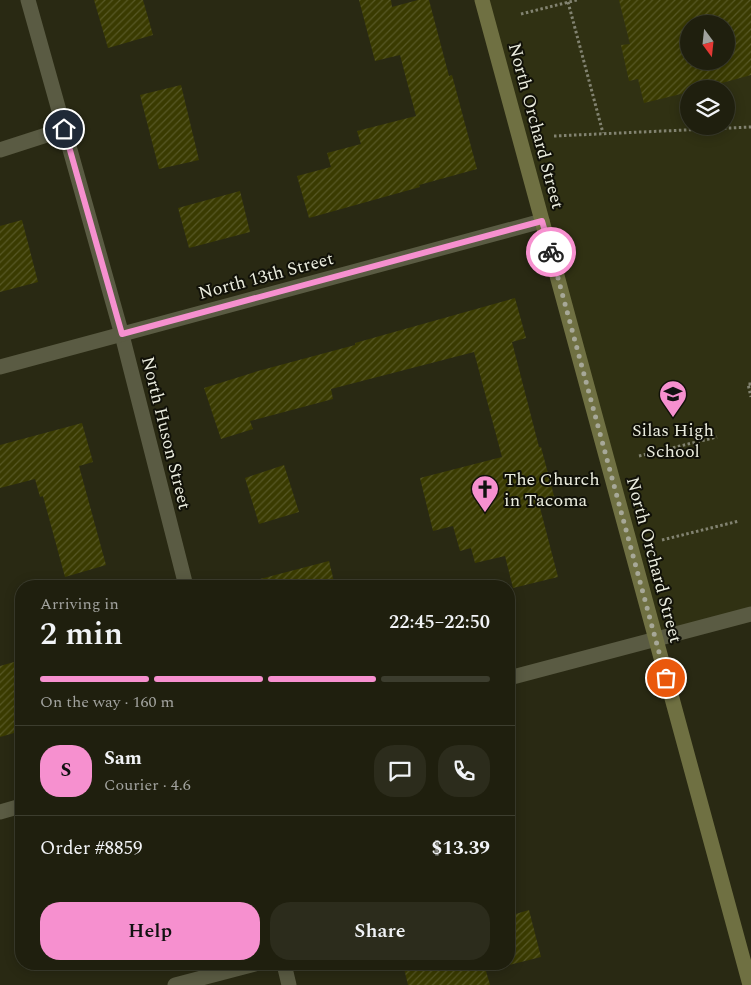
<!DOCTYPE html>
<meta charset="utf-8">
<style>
body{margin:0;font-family:Spectral,serif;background:#2c2c1c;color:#f1f3f6;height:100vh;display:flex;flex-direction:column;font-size:19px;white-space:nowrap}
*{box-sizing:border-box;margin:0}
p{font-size:16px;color:#a1a29e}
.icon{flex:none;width:28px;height:28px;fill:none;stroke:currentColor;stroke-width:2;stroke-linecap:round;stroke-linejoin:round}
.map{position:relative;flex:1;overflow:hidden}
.drawer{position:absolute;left:15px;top:580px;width:500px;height:390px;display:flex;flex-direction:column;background:#1f1f0e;border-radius:20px;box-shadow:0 2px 12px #0003,0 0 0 1px #3c3d2e}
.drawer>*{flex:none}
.needle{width:32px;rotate:165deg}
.tools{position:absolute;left:680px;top:15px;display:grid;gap:10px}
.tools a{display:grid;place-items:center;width:55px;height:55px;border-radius:50%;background:#1f1f0e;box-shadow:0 2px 12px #0003,0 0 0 1px #3c3d2e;font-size:25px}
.pin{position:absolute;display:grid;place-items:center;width:42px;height:42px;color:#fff;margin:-21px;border:2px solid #fff;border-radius:50%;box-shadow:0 1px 5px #0007}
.courier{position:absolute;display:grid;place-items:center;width:50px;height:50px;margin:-25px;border:4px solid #f690cf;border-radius:50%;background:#fff;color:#222;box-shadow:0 1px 6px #0007}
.headline em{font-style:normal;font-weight:600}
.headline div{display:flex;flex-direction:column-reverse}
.headline{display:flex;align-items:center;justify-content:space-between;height:85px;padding:0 25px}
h1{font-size:32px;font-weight:600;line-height:38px}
.bar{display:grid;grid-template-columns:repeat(4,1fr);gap:8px 5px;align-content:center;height:60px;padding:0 25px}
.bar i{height:6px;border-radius:4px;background:#3c3d2e}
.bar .selected{background:#f690cf}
.bar p{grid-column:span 4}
.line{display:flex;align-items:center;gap:12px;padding:0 25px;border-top:1px solid #3c3d2e}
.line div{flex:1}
.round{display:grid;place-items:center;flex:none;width:52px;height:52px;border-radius:20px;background:#2c2c1c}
.button{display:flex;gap:10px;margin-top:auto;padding:10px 25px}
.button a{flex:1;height:58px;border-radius:20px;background:#f690cf;color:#111;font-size:20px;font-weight:600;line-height:58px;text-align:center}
.button a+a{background:#2c2c1c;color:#f1f3f6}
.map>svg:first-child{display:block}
.built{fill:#303113;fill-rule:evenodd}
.building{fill:url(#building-hatch);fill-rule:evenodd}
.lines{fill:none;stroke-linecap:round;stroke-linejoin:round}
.path{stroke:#828371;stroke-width:3;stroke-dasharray:2.5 2.5;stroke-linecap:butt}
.lane{stroke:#5a5b43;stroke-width:15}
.street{stroke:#5a5b43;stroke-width:15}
.secondary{stroke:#6f7042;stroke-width:15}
.done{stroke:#a7a898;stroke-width:5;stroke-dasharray:0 9}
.route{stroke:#f690cf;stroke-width:6}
.labels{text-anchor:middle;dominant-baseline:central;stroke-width:4;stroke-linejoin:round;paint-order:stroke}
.street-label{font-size:18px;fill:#ebeddf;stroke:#111108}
.poi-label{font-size:18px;fill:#ebeddf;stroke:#111108}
</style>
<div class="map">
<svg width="751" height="985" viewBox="0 0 751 985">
<defs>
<pattern id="building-hatch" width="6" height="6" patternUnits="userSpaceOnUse" patternTransform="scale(1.25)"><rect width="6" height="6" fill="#3a3b01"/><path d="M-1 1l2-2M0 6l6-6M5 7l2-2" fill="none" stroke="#575826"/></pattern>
</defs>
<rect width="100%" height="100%" fill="#292913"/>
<!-- built -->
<path class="built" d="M 482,0 L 751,0 L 751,614 L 656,639 ZM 689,24 L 726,24 L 726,61 L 689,61 ZM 689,89 L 726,89 L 726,126 L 689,126 Z"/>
<!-- building -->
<g class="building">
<polygon points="94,0 143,0 153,35 108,48"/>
<polygon points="359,0 391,0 392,7 418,0 429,0 449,76 452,75 477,169 419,185 420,187 309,218 297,176 331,167 327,153 361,144 357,131 416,116 400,55 375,61"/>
<path d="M 619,0 L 751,0 L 751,75 L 700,89 L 689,89 L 689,92 L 644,103 L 638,79 L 629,81 L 621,45 L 630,44 ZM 689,24 L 726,24 L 726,61 L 689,61 Z"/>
<polygon points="181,85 199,160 159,169 140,95"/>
<polygon points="240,191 250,232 189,248 178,208"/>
<polygon points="22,220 38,282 0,292 0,226"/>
<polygon points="515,298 526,338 512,342 539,447 541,447 554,496 538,500 558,577 513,588 505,556 475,563 471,548 460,551 453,526 433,531 420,478 502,457 474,352 331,389 333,399 250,421 253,429 221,439 204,388 258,371 355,345 355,343"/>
<polygon points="82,423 93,462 79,466 106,565 65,577 43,496 40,497 35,479 0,488 0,445"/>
<polygon points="284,465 299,512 259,524 245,478"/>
<polygon points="329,561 335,586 261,586 260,579"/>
<polygon points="21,660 21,731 0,737 0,666"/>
<polygon points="529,910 541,957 509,965 509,916"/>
<polygon points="403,964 484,964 490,985 408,985"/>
</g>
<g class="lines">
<!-- path -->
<g class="path">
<polyline points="568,2 603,133"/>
<polyline points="521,14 577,0"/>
<polyline points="554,136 751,127"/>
<polyline points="751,384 748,384 751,397"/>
<polyline points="639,456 717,437"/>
<polyline points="662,540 739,521"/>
</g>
<!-- lane -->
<g class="lane">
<polyline points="0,150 65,129"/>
<polyline points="175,985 255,964"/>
</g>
<!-- street -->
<g class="street">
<polyline points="28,0 122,335 186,586"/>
<polyline points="0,367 542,221"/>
<polyline points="509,678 751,614"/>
<polyline points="0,812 21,806"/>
<polyline points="284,964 289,985"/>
</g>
<!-- secondary -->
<polyline class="secondary" points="482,0 750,985"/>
</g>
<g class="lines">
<!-- done -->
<polyline class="done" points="551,252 666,678"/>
<!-- route -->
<polyline class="route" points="64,129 122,334 542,221 551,252"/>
</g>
<!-- icons -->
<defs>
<g id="school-pin" transform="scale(1.4375)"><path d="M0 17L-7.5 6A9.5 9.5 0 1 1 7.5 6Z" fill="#f690cf" stroke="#111108"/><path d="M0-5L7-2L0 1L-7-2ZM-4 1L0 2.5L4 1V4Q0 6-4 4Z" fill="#111"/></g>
<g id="church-pin" transform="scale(1.4375)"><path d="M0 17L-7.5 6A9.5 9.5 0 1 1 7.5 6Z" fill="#f690cf" stroke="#111108"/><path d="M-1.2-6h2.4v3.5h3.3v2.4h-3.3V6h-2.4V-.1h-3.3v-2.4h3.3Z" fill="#111"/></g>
</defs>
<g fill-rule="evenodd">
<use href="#school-pin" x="673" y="394"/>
<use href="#church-pin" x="485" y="489"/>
</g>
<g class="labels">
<!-- street labels -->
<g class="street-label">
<text transform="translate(536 126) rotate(75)">North Orchard Street</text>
<text transform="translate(266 276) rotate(-15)">North 13th Street</text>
<text transform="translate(166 433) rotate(76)">North Huson Street</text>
<text transform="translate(654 560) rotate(75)">North Orchard Street</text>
</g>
<!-- poi labels -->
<g class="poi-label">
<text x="673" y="430">Silas High<tspan x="673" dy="21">School</tspan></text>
<text x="504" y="479" text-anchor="start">The Church<tspan x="504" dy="21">in Tacoma</tspan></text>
</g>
</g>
</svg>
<div class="tools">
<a><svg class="needle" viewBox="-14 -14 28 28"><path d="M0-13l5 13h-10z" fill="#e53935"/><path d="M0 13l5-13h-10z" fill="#a1a29e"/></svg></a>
<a><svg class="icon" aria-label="layers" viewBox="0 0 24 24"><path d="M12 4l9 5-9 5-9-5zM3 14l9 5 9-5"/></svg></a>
</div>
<div class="pin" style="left:666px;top:678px;background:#ea580c"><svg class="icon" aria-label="bag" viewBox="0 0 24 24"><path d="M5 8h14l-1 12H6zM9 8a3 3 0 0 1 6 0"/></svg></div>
<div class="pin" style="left:64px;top:129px;background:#1f2937"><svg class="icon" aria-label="home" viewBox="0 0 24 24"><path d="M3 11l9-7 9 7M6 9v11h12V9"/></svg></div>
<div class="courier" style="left:551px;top:252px"><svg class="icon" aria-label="bike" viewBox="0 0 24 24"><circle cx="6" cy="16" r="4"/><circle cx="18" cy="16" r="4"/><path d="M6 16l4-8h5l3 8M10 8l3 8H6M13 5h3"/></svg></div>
<section class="drawer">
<div class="headline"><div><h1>2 min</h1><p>Arriving in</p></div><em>22:45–22:50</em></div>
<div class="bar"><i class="selected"></i><i class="selected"></i><i class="selected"></i><i></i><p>On the way · 160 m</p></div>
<div class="line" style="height:90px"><b class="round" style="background:#f690cf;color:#111">S</b><div><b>Sam</b><p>Courier · 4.6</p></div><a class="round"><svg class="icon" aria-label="chat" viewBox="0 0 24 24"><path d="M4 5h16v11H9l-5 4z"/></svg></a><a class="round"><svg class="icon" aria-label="phone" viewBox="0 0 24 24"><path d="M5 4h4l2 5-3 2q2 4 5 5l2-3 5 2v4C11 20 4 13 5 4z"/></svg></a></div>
<div class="line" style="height:65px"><div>Order #8859</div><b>$13.39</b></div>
<div class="button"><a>Help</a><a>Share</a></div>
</section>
</div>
